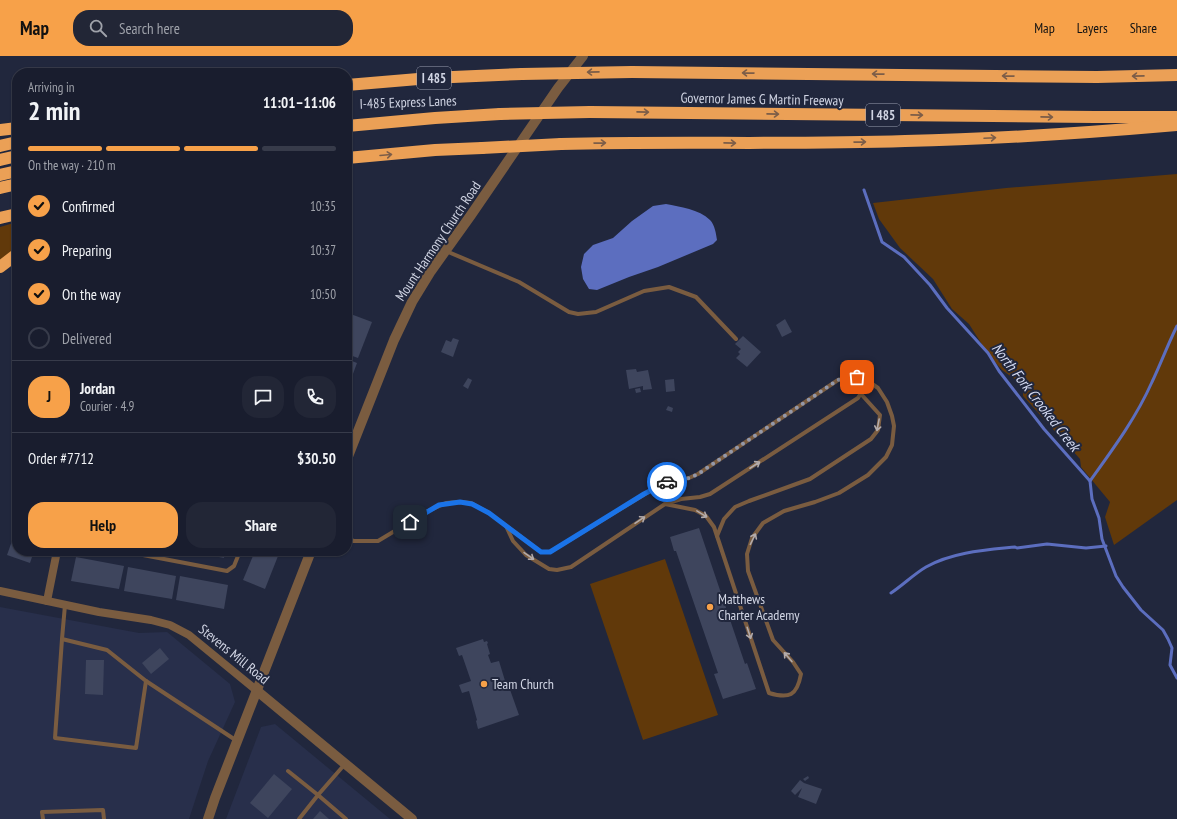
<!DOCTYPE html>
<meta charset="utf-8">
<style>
body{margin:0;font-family:"PT Sans Narrow",sans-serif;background:#222636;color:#f1f3f6;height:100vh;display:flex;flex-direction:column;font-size:15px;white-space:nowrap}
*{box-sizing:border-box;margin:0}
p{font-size:13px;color:#9fa2aa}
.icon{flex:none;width:22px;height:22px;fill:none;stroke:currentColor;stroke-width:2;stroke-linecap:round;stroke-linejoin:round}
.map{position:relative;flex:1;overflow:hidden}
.details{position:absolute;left:12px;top:12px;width:340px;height:488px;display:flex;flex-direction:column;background:#191d2e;border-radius:16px;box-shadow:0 1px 3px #0004,0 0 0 1px #373b4a}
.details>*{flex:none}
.pin{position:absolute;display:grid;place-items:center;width:34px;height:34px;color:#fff;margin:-17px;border-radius:8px;box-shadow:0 2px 6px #0006}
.courier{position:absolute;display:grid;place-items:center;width:40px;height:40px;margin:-20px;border:3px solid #1a73e8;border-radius:50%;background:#fff;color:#222;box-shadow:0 1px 5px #0007}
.headline em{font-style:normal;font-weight:800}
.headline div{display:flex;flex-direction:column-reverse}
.headline{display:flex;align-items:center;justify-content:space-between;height:68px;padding:0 16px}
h1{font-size:26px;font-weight:800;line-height:30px}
.bar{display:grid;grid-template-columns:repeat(4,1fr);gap:6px 4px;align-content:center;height:48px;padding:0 16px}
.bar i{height:5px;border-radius:3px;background:#373b4a}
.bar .selected{background:#f7a149}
.bar p{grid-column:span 4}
.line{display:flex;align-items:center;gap:10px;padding:0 16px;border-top:1px solid #373b4a}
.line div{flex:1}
.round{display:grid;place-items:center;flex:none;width:42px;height:42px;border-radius:16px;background:#222636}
ol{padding:0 16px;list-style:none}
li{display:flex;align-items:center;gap:12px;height:44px}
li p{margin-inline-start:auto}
li .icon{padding:4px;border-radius:50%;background:#f7a149;color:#111;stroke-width:4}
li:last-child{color:#9fa2aa}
li i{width:22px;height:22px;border:2px solid #373b4a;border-radius:50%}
.action{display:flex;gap:8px;margin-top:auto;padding:8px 16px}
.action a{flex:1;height:46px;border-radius:16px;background:#f7a149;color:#111;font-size:16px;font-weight:800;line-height:46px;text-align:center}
.action a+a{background:#222636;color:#f1f3f6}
header{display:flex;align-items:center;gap:24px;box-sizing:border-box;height:56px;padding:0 20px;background:#f7a149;color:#111}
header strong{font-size:19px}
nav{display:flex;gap:22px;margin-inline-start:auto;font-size:14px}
.search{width:280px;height:36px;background:#222636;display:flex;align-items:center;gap:10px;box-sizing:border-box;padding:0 14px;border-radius:16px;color:#9fa2aa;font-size:15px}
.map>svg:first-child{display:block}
.built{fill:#282f4b}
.green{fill:#61390a}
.water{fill:#5c6ebf}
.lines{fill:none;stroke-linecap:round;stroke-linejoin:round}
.stream{stroke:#5c6ebf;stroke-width:3}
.building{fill:#3e455d}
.service{stroke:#7a5c40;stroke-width:4}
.minor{stroke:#7a5c40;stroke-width:8}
.tertiary{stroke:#7a5c40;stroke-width:10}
.motorway{stroke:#eba056;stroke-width:12}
.motorway-bridge{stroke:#eba056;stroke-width:12}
.oneway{stroke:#7c5d48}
.oneway2{stroke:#b3abab}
.done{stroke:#9398aa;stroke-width:4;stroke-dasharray:0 7.2}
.route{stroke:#1a73e8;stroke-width:5}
.poi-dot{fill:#f7a149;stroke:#21273d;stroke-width:1.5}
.labels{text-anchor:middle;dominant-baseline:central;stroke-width:4;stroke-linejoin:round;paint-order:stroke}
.shield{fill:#21273d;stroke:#9ca1b2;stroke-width:1}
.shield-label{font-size:13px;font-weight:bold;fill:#d1d5e4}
.street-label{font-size:14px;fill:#d1d5e4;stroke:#21273d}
.poi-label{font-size:14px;fill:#d1d5e4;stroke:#21273d;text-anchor:start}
.water-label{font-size:15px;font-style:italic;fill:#d4daf1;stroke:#21273d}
</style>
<header>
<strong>Map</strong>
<div class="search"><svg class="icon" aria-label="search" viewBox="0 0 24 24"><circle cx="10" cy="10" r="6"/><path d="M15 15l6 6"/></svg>Search here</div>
<nav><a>Map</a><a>Layers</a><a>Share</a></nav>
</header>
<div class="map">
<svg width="1177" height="763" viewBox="0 0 1177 763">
<rect width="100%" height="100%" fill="#21273d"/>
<!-- built -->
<g class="built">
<polygon points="0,551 139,577 167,576 230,628 235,646 208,705 189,763 0,763"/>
<polygon points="275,668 390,763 226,763 261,671"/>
</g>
<!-- green -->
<g class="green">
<polygon points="1177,118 1177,444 1114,489 1105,461 1110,446 1081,411 1080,403 1023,340 1023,334 1016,324 1002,314 988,298 969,268 952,253 933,223 900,192 879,163 873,147 1006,132"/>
<polygon points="17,166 17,191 0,205 0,171"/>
<polygon points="665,503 718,659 643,684 590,528"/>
</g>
<!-- water -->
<path class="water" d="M 666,148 C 680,151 699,153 710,164 C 715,169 716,178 717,184 L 713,188 L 658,211 L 629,221 L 597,234 L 589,233 L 583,223 L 581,211 L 584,198 L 593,189 L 613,182 L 632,165 L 653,150 Z"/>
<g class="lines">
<!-- stream -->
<g class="stream">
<polyline points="864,134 882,186 904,201 930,229 947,252 988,297 999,315 1044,373 1090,425 1092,443 1099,462 1102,483 1116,520 1123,531 1141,554 1163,574 1168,583 1172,592 1170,609 1177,622"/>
<path d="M 1090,425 C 1113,393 1136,362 1152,326 C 1161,307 1168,288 1177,270"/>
<path d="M 891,537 C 903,529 914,518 926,511 C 953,496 986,494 1015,491 L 1017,492 L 1047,488 L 1086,492 L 1106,490"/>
</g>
</g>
<!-- building -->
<g class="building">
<polygon points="348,257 372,266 358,302 347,298"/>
<polygon points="785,263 792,276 782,281 776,269"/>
<polygon points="743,280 761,296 747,311 736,302 740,298 738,296 741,293 735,288"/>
<polygon points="453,282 459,284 453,301 441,296 446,284 451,286"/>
<polygon points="347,303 357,307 347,334"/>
<polygon points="636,313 637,316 648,314 652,333 643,334 643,330 629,333 626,314"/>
<polygon points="468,322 472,324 468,333 463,330"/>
<polygon points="674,323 675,335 666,336 665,324"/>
<polygon points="640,332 641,336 636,337 635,333"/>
<polygon points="668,350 673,352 672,356 666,354"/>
<polygon points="17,471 17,495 34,495 30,507 7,499"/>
<polygon points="699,472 745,608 747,607 756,633 723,643 714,618 718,617 676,495 674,495 670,481"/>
<polygon points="188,495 225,495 224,502"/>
<polygon points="255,495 280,495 265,533 243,524"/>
<polygon points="76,501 124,510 119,533 71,525"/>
<polygon points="128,511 176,520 172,543 124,535"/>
<polygon points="180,520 228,529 224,553 176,544"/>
<polygon points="483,583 484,586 487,585 488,587 487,588 490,598 488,599 491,607 499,605 506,628 508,628 519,659 478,673 476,665 477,664 469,635 462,637 459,629 471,625 462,599 459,600 456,592"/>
<polygon points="160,592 169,603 151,618 142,607"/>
<polygon points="86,604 104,604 103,639 85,638"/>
<polygon points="274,718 292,733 268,762 250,747"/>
<polygon points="808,720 809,722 805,725 803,723"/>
<polygon points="800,724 804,727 822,733 816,748 798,741 802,732 795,739 791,735"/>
<polygon points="320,755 329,763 313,763"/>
</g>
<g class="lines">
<!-- service -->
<g class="service">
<polyline points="446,195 519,226 569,256 578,258 596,256 644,235 669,231 696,241 736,283"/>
<polyline points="506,470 513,485 526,499 549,513 557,514 571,511 665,448 681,443 700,441 710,438 858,342 868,325"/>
<polyline points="717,480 724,463 735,451 749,445 810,423 871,383 878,374 880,359 861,338"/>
<path d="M 347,483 L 354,485 L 378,485 L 428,455 L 446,447 L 459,446 L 471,447 L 489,457 L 541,496 L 550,496 L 663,427 L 689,422 L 698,418 L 838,324 L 849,321 L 857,321 L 868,325 L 878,332 L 887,346 L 892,360 L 894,370 L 892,389 L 886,401 L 868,419 L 839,437 L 815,446 L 784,455 L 763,467 L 752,482 L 747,498 L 748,515 L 773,584 L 793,606 L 801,618 C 797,640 789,643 769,637 L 714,471 L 706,460 L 695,454 L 665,448"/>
<polyline points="122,495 227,515 234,510 240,495"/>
<polyline points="65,549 62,583 107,594 146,625 237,685"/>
<polyline points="62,583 55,682 136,692 146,625"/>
<polyline points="288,715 318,739 345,708"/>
<polyline points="43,763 42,756 103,754 104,763"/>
<polyline points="299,763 318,739 346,763"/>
</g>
<!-- minor -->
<g class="minor">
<polyline points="0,535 99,556 151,564 170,569 189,579 256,634"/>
<polyline points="47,545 57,495"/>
</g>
<!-- tertiary -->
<g class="tertiary">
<polyline points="347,403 394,284 412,246 431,215 471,159 558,32 583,0"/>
<polyline points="256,634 412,763"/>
<polyline points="208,763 215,742 311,495"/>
</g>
<!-- motorway -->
<g class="motorway">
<polyline points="632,16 1097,21 1177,19"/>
<polyline points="347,29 430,22 522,18"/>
<polyline points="590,56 1095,61 1177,61"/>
<polyline points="347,70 435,62 500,58"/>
<polyline points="0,74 17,72"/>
<path d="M 561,88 C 676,85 790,89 905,85 C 996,83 1086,77 1177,69"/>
<polyline points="0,90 17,86"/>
<polyline points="347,102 435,94 482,92"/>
<polyline points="0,104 17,100"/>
<polyline points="0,119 17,115"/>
<polyline points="0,132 17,128"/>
<polyline points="0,162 17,158"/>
<polyline points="0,211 17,198"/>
</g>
<!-- motorway-bridge -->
<g class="motorway-bridge">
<polyline points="522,18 632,16"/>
<polyline points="500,58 590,56"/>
<polyline points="482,92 561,88"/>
</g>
</g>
<!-- one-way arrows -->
<defs><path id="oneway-shaft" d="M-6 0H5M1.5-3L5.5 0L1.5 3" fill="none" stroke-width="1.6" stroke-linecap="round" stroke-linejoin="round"/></defs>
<g class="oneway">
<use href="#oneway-shaft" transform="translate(593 16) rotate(179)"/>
<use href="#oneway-shaft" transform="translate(748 17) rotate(-179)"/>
<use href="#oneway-shaft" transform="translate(878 18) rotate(-179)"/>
<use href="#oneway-shaft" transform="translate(1008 20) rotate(-179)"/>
<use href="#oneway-shaft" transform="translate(1138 20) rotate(179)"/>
<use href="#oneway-shaft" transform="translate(643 56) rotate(1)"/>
<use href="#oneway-shaft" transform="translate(773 58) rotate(1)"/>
<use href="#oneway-shaft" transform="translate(917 59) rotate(1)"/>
<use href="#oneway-shaft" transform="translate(1047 61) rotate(1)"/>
<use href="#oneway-shaft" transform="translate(990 82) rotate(-3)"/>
<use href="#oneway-shaft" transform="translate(860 86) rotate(-1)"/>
<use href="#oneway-shaft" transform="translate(600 87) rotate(-1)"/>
<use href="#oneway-shaft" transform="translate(730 87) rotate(1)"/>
<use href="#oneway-shaft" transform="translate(386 99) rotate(-5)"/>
</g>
<g class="oneway2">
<use href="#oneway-shaft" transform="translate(878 369) rotate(101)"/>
<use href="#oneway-shaft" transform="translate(755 409) rotate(-33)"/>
<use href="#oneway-shaft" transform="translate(702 458) rotate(31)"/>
<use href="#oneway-shaft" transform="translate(640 464) rotate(-34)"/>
<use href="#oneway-shaft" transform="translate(753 483) rotate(-64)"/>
<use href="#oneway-shaft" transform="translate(529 500) rotate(35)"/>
<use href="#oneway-shaft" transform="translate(749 577) rotate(72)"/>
<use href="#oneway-shaft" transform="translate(788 601) rotate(-131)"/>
</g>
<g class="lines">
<!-- done -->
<polyline class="done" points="667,426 689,422 698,418 838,324 849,321 857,321"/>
<!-- route -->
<polyline class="route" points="410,466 439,449 460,446 472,448 489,457 541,496 550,496 644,438 667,426"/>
</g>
<!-- markers -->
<g class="poi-dot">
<circle cx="710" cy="551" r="4"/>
<circle cx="484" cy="628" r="4"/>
</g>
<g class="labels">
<!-- shield labels -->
<g class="shield">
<rect x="417" y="11" width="34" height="22" rx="3"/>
<rect x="866" y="48" width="34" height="22" rx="3"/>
</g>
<g class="shield-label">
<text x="434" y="22">I 485</text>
<text x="883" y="59">I 485</text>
</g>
<!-- street labels -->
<g class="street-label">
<text transform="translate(762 43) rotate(1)">Governor James G Martin Freeway</text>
<text transform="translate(408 46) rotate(-2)">I-485 Express Lanes</text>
<text transform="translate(438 185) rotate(-56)">Mount Harmony Church Road</text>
<text transform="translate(234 598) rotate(39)">Stevens Mill Road</text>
</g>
<!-- poi labels -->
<g class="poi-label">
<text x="718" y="543">Matthews<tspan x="718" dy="16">Charter Academy</tspan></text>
<text x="492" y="628">Team Church</text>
</g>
<!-- water labels -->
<g class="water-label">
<text transform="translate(1036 341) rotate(52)">North Fork Crooked Creek</text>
</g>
</g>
</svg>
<div class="pin" style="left:857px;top:321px;background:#ea580c"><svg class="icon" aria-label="bag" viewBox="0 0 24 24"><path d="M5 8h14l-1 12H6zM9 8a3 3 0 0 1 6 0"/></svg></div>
<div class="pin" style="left:410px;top:466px;background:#1f2937"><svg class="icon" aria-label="home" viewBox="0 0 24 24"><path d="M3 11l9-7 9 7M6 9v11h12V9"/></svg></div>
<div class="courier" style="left:667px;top:426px"><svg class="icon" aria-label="car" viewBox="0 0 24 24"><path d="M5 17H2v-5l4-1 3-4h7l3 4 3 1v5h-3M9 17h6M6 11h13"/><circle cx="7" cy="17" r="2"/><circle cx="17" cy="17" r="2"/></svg></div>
<section class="details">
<div class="headline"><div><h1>2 min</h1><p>Arriving in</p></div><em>11:01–11:06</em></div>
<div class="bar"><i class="selected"></i><i class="selected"></i><i class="selected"></i><i></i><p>On the way · 210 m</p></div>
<ol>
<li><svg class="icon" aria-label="check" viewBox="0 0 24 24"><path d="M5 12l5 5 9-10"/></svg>Confirmed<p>10:35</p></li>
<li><svg class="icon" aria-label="check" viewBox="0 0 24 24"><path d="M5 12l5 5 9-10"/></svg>Preparing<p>10:37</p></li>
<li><svg class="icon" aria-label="check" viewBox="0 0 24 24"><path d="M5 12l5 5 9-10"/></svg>On the way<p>10:50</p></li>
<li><i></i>Delivered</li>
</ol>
<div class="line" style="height:72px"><b class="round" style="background:#f7a149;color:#111">J</b><div><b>Jordan</b><p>Courier · 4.9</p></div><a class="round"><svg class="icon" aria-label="chat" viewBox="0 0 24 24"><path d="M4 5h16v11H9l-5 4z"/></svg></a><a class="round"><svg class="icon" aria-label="phone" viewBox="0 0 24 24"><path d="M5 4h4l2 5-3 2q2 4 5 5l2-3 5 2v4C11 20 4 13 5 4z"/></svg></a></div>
<div class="line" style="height:52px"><div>Order #7712</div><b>$30.50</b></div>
<div class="action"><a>Help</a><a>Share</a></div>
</section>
</div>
